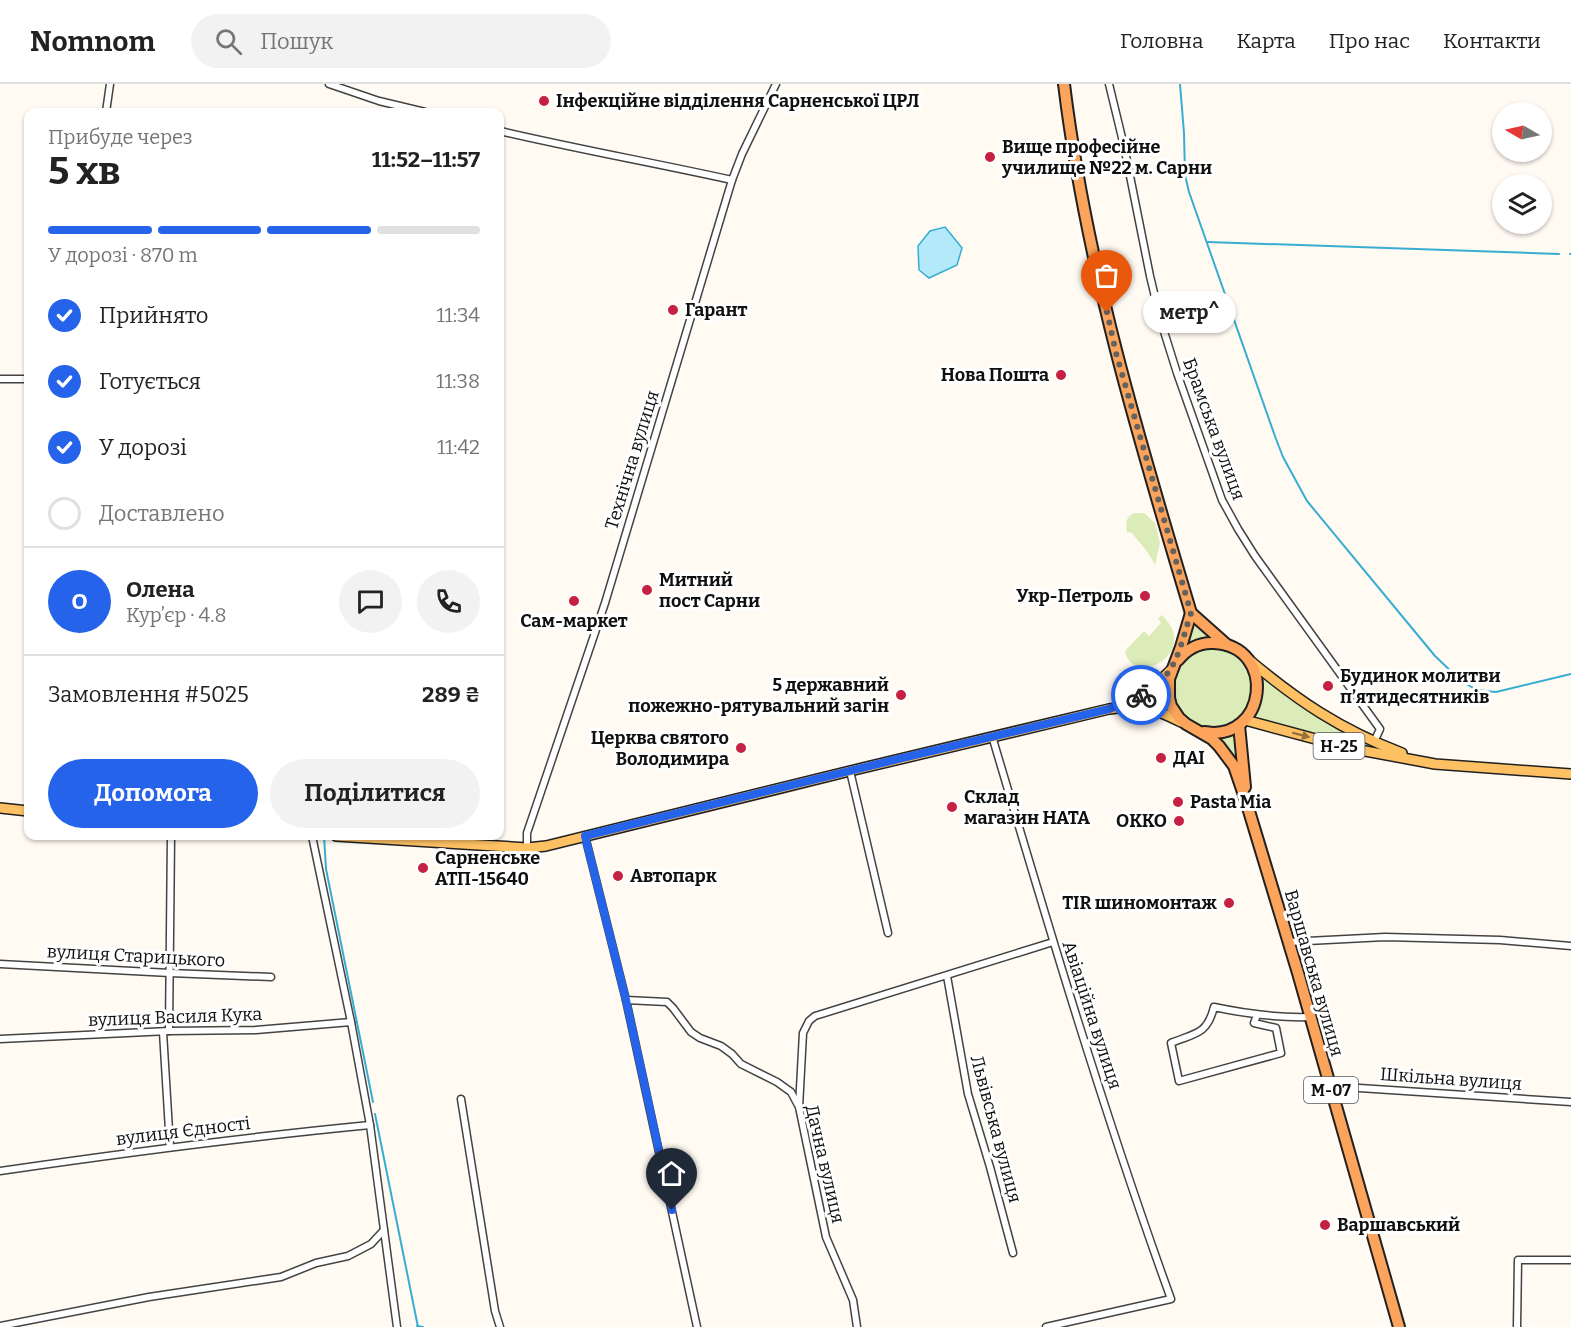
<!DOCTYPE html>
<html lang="uk">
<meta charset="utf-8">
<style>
body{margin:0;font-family:Bitter,serif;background:#f2f2f2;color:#222;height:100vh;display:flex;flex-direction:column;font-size:22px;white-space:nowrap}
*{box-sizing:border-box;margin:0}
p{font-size:20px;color:#767676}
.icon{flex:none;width:33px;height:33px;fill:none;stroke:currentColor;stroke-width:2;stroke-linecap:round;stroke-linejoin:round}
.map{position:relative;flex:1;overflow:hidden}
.drawer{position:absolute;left:24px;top:24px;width:480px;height:732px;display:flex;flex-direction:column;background:#fff;border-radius:12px;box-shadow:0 2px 4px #0004}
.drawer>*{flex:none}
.needle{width:39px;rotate:279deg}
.fabs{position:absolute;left:1492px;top:18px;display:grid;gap:12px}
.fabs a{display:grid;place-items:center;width:60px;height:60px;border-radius:50%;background:#fff;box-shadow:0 2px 4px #0004;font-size:30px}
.pin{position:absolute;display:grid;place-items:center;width:51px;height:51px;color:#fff;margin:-62px -26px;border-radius:50% 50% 50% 0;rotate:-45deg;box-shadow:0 0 6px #0007}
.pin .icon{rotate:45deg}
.courier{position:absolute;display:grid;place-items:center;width:60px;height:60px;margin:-30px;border:4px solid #2563eb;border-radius:50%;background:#fff;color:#222;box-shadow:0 2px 8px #0007}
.bubble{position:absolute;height:42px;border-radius:21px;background:#fff;box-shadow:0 2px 4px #0004;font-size:20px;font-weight:700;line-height:42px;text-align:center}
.summary em{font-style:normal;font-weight:700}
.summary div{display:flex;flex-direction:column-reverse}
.summary{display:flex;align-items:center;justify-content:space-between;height:102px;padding:0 24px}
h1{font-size:39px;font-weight:700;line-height:45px}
.bar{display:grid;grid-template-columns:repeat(4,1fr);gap:9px 6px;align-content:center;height:72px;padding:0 24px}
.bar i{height:8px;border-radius:4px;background:#e0e0e0}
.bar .on{background:#2563eb}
.bar p{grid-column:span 4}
.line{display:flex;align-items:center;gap:15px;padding:0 24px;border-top:2px solid #e0e0e0}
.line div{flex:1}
.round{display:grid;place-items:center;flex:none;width:63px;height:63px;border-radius:32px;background:#f2f2f2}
ol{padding:0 24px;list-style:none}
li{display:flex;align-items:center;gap:18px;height:66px}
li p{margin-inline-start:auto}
li .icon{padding:6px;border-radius:50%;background:#2563eb;color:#fff;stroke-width:4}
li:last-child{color:#767676}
li i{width:33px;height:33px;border:3px solid #e0e0e0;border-radius:50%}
.action{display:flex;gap:12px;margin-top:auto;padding:12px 24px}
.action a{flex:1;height:69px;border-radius:36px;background:#2563eb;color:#fff;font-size:24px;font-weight:700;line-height:69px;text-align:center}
.action a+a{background:#f2f2f2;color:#222}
header{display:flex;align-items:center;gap:36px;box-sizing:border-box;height:84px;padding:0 30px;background:#fff;border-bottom:2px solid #e0e0e0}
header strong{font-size:28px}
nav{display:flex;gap:33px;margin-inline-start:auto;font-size:21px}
.search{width:420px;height:54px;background:#f2f2f2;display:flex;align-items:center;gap:15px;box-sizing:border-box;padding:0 21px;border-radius:33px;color:#767676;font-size:22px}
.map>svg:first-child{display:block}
.green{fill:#dbecb9}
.water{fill:#b4e9f9;stroke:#38add3;stroke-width:1.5}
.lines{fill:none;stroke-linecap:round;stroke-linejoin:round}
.stream{stroke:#38add3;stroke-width:2}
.minor-casing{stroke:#434343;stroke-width:9}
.primary-casing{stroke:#212121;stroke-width:12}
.trunk-casing{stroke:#212121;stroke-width:14}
.minor{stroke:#fff;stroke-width:6}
.primary{stroke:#fdc164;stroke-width:9}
.trunk{stroke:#fca45c;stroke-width:10}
.oneway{fill:#92713e}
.done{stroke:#64625f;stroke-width:6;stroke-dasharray:0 10.8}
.route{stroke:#2563eb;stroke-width:8}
.poi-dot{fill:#c62142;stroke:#fff;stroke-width:2}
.labels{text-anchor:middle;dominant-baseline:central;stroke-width:6;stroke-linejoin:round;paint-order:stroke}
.shield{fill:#fff;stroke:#585858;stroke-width:1.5}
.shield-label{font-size:16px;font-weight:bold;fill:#101010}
.poi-label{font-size:18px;font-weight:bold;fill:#101010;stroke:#fff;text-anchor:start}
.street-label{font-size:18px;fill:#101010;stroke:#fff}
</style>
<header>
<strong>Nomnom</strong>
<div class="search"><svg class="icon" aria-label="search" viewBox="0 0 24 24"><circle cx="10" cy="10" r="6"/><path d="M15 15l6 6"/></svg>Пошук</div>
<nav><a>Головна</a><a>Карта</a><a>Про нас</a><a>Контакти</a></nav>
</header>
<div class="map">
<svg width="1571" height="1243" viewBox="0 0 1571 1243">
<rect width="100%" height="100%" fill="#fffaf2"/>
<!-- green -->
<g class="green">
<path d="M 1134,429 L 1144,429 L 1155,439 L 1160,459 L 1155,481 C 1149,468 1140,459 1131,448 L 1127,449 C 1126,440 1125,433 1134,429 Z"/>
<polygon points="1191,529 1295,613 1387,664 1435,680 1245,636 1239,641 1245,694 1227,671 1186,640 1126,622 1171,586"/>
<path d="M 1162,531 C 1166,536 1171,541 1173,547 C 1183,579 1131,599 1125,567 L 1144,547 L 1149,552 L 1161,539 L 1158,534 Z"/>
</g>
<!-- water -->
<polygon class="water" points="945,143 962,164 957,181 929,194 919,186 918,162 930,147"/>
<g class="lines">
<!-- stream -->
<g class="stream">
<polyline points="1180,0 1184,49 1185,91 1189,108 1276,355 1283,373 1307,417 1435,572 1456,592 1468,601 1477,606 1486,607 1496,608 1571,590"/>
<polyline points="1208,158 1559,170"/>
<polyline points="1570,170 1571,170"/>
<polyline points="324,752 326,785 373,1018"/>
<polyline points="375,1030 418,1243"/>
<polyline points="417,1242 423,1243"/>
</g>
<!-- minor casing -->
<g class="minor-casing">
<g id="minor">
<polyline points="329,0 379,17 425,28"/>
<polyline points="1109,0 1124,62 1150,192 1161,238 1177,289 1222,416 1238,445 1255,472 1380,645 1374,658"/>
<polyline points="106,28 110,0"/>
<path d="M 500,47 C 577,65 655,79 732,96"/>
<polyline points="0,295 28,295"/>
<path d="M 992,652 C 1048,841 1104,1030 1171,1215 L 1046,1243"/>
<polyline points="850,687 888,849"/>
<polyline points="312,752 351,938 370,1041 397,1243"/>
<polyline points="585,752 626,916 697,1243"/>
<polyline points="527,764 527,749 605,519 732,96 742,70 776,0"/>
<polyline points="1288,858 1385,853 1500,856 1571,862"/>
<polyline points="0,880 170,889 271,893"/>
<polyline points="947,892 968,1010 990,1083 1013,1169"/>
<polyline points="626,916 667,918 673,924 691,948 700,954 721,962 732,970 741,980 777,998 791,1008 799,1023 826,1153 853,1216 857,1243"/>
<path d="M 1257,931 L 1254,939 L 1276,944 L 1281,969 L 1179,997 L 1171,959 C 1195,949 1207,951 1214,923 C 1247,930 1277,934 1310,933"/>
<polyline points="169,947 171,752"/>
<polyline points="163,948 170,1063"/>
<polyline points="0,955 169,947 256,946 351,938"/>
<polyline points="1329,1002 1571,1018"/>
<polyline points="461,1015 495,1227 500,1243"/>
<polyline points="799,1023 803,949 809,937 815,932 1053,858"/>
<path d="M 0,1087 C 123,1069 246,1053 370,1041"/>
<polyline points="0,1242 149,1213 281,1193 316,1179 348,1172 371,1160 384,1146"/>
<polyline points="1517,1243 1518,1176 1571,1176"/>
</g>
</g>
<!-- primary casing -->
<g class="primary-casing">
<g id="primary">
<path d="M 1248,575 C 1298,617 1341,646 1402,669"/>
<polyline points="1122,620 1149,607 1171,586"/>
<polyline points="1245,636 1349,664 1435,680 1571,690"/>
<polyline points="0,724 28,727"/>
<path d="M 336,752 L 512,763 L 527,764 L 546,762 L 850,687 L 1109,625 C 1141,620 1152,623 1181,638"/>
</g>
</g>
<!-- trunk casing -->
<g class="trunk-casing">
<g id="trunk">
<path d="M 1064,0 C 1086,180 1139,356 1191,529"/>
<polyline points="1191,529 1181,563 1169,595 1169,614 1171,622 1179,634 1186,640 1212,655 1219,662 1234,682 1246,717 1298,889 1399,1243"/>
<polyline points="1191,529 1227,561"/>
<path d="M 1178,576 C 1187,565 1200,558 1214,559 C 1278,562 1267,659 1204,648"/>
<polyline points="1239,641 1245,703"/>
</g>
</g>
<!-- minor -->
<use href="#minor" class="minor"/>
<!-- primary -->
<use href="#primary" class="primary"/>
<!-- trunk -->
<use href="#trunk" class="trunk"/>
</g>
<!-- one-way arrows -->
<defs><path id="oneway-solid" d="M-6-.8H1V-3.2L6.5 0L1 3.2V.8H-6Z" transform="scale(1.5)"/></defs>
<use class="oneway" href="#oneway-solid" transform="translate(1301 651) rotate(15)"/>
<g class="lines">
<!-- done -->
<path class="done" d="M 1107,228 L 1116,269 L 1191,529 C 1179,564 1178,592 1141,611"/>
<!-- route -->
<polyline class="route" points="672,1126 626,916 585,752 890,677 1109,625 1141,611"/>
</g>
<!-- markers -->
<g class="poi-dot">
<circle cx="544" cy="17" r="6"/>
<circle cx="990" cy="73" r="6"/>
<circle cx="673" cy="226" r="6"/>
<circle cx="1061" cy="291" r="6"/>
<circle cx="647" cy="506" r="6"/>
<circle cx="1145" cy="512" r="6"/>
<circle cx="574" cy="517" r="6"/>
<circle cx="1328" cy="602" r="6"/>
<circle cx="901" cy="611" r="6"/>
<circle cx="741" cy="664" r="6"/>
<circle cx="1161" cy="674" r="6"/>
<circle cx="1178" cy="718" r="6"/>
<circle cx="952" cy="723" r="6"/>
<circle cx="1179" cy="737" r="6"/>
<circle cx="423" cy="784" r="6"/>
<circle cx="618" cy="792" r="6"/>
<circle cx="1229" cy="819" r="6"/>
<circle cx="1325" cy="1141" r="6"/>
</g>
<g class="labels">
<!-- shield labels -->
<g class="shield">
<rect x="1313.5" y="649" width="51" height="26" rx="4.5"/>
<rect x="1304" y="993" width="54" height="26" rx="4.5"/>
</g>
<g class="shield-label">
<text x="1339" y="662">Н-25</text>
<text x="1331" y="1006">М-07</text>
</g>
<!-- poi labels -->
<g class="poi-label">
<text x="556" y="17">Інфекційне відділення Сарненської ЦРЛ</text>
<text x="1002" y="63">Вище професійне<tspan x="1002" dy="21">училище №22 м. Сарни</tspan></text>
<text x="685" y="226">Гарант</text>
<text x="1049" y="291" text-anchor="end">Нова Пошта</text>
<text x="659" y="496">Митний<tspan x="659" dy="21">пост Сарни</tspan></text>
<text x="1133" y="512" text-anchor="end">Укр-Петроль</text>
<text x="574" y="537" text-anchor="middle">Сам-маркет</text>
<text x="1340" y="592">Будинок молитви<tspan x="1340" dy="21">п’ятидесятників</tspan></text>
<text x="889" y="601" text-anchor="end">5 державний<tspan x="889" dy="21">пожежно-рятувальний загін</tspan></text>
<text x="729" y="654" text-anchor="end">Церква святого<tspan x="729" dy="21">Володимира</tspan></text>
<text x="1173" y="674">ДАІ</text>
<text x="964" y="713">Склад<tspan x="964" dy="21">магазин НАТА</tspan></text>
<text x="1190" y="718">Pasta Mia</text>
<text x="1167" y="737" text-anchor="end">ОККО</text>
<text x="435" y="774">Сарненське<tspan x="435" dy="21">АТП-15640</tspan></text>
<text x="630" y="792">Автопарк</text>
<text x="1217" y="819" text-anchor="end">TIR шиномонтаж</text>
<text x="1337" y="1141">Варшавський</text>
</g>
<!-- street labels -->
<g class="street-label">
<text transform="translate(1214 345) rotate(70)">Брамська вулиця</text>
<text transform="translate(632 376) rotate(-73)">Технічна вулиця</text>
<text transform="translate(136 872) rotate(3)">вулиця Старицького</text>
<text transform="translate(1314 889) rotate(74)">Варшавська вулиця</text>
<text transform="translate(1092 931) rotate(72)">Авіаційна вулиця</text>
<text transform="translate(175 933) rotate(-2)">вулиця Василя Кука</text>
<text transform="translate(1451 995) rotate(4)">Шкільна вулиця</text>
<text transform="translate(996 1045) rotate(75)">Львівська вулиця</text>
<text transform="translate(183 1047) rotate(-7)">вулиця Єдності</text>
<text transform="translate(825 1080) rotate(77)">Дачна вулиця</text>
</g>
</g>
</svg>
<div class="fabs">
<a><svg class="needle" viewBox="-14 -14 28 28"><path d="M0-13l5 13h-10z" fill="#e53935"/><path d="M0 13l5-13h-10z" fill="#767676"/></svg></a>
<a><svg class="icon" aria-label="layers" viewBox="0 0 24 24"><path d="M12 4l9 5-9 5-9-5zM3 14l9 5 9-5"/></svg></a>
</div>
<div class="pin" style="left:1107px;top:228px;background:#ea580c"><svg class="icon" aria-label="bag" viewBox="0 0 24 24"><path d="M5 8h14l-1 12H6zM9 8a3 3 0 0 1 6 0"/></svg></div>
<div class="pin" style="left:672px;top:1126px;background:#1f2937"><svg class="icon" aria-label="home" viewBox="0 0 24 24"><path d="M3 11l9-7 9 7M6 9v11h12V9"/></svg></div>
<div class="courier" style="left:1141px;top:611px"><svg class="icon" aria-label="bike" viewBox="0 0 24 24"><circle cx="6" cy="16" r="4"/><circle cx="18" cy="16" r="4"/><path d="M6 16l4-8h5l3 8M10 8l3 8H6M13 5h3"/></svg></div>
<div class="bubble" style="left:1143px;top:207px;width:93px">метр^</div>
<section class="drawer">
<div class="summary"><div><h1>5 хв</h1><p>Прибуде через</p></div><em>11:52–11:57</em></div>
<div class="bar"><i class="on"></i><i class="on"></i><i class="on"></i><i></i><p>У дорозі · 870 m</p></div>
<ol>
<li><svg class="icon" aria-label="check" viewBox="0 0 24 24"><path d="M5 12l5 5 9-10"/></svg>Прийнято<p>11:34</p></li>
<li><svg class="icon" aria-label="check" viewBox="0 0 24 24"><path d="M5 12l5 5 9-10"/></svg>Готується<p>11:38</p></li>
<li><svg class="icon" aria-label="check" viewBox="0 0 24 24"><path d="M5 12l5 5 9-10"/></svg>У дорозі<p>11:42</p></li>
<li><i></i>Доставлено</li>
</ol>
<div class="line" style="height:108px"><b class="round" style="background:#2563eb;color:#fff">О</b><div><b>Олена</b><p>Кур’єр · 4.8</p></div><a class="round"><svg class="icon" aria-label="chat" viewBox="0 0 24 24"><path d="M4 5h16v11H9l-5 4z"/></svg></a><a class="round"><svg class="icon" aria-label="phone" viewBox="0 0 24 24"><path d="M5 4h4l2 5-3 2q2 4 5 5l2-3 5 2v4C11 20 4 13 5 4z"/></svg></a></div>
<div class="line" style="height:78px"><div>Замовлення #5025</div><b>289 ₴</b></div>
<div class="action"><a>Допомога</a><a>Поділитися</a></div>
</section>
</div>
